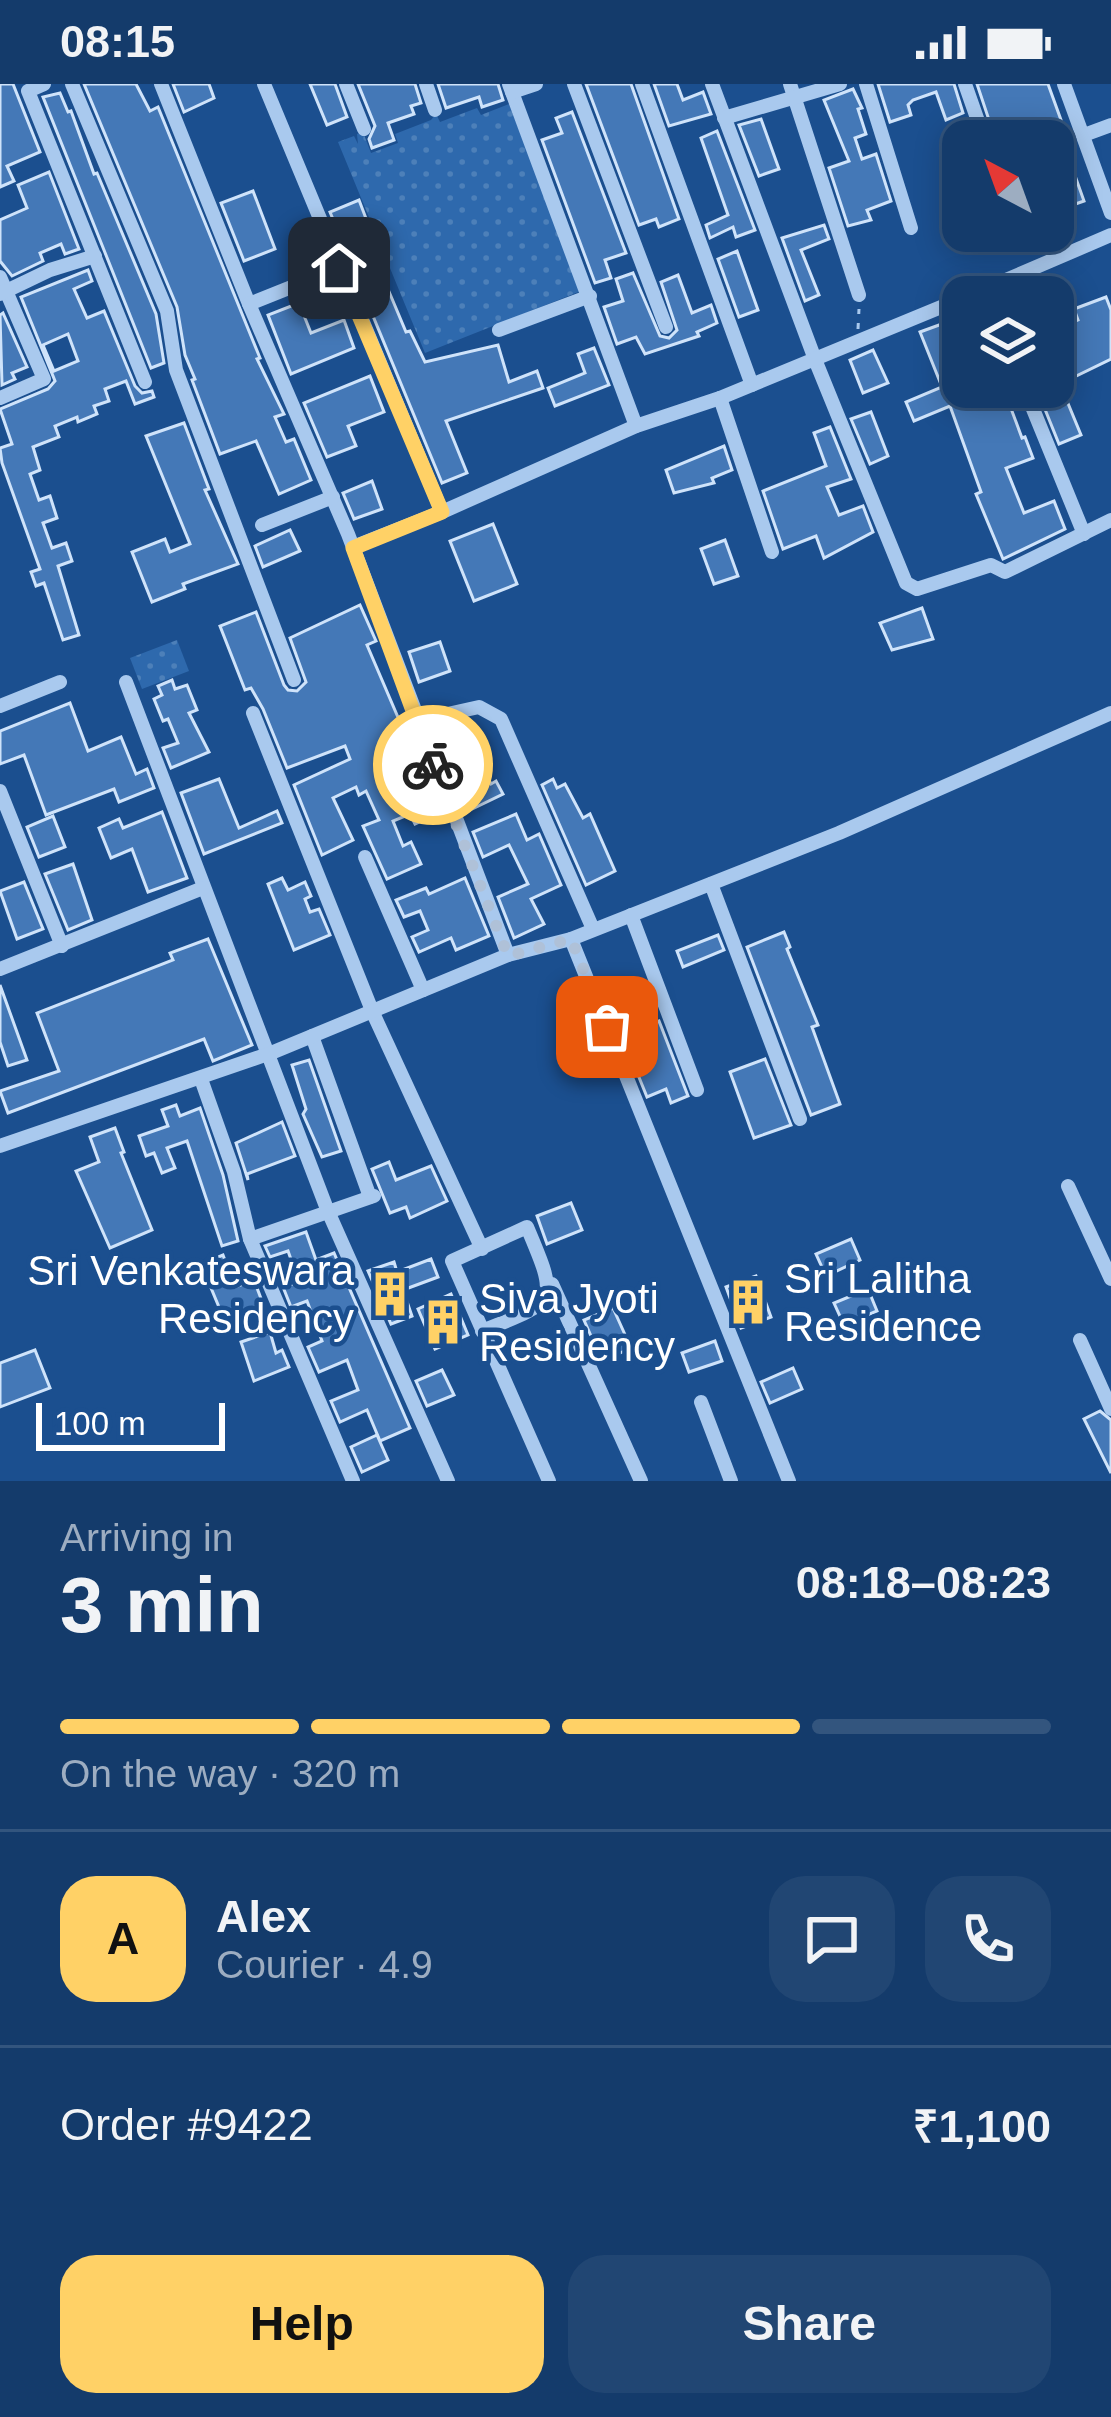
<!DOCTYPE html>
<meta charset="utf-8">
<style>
body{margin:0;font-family:Helvetica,sans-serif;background:#214673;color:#f1f3f6;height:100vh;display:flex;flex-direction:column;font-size:45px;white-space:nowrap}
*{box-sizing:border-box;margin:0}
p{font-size:39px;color:#9dadc1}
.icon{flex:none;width:66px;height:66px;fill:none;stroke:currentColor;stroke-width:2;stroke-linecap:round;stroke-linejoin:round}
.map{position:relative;height:1397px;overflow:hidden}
.details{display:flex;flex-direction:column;background:#143b6b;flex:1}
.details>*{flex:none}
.needle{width:78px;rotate:319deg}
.buttons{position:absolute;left:942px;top:36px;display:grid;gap:24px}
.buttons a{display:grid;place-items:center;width:132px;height:132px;border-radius:24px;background:#143b6b;box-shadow:0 6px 30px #0003,0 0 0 3px #33557e;font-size:60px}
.scale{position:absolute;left:36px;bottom:30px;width:189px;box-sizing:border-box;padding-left:12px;border:6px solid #fff;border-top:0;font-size:33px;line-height:42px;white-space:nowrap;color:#fff;-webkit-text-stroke:9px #1b4f8f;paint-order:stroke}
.pin{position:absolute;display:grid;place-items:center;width:102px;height:102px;color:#fff;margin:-51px;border-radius:24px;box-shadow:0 6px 18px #0006}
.courier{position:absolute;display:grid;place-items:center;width:120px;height:120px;margin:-60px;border:9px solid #ffd166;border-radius:50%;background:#fff;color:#222;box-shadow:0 3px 15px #0007}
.head em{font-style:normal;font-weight:700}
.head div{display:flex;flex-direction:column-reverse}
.head{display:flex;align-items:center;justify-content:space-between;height:204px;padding:0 60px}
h1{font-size:78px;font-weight:700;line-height:90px}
.bar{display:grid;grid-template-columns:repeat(4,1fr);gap:18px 12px;align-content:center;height:144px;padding:0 60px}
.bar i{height:15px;border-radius:9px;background:#33557e}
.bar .current{background:#ffd166}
.bar p{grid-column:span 4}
.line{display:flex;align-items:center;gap:30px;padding:0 60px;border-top:3px solid #33557e}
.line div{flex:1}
.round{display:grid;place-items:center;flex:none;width:126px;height:126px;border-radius:36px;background:#214673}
.button{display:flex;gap:24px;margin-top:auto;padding:24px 60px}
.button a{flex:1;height:138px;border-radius:36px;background:#ffd166;color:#111;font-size:48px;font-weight:700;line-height:138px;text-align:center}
.button a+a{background:#214673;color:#f1f3f6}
.status{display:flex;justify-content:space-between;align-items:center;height:84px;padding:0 60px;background:#143b6b;direction:ltr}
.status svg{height:33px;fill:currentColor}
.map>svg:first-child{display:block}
.park{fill:url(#park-dots)}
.building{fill:#4478b7;stroke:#cfe3fa;stroke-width:3;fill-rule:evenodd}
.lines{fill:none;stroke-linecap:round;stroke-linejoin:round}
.path{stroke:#a9c9ee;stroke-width:3;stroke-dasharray:6 9;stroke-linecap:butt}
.minor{stroke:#a9c9ee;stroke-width:14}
.done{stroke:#afc1d8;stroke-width:12;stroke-dasharray:0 21.6}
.route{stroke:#ffd166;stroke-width:15}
.labels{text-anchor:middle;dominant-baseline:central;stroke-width:9;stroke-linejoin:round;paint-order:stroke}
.poi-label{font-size:42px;fill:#fff;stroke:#1b4f8f;text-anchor:start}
</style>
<div class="status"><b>08:15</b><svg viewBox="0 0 49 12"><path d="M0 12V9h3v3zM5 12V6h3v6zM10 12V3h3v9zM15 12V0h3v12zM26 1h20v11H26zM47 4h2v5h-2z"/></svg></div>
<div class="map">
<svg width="1111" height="1397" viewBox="0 0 1111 1397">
<defs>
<pattern id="park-dots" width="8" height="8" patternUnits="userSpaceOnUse" patternTransform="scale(3)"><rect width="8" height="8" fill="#2e69ad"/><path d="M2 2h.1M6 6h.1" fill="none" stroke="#4d80b9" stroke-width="1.8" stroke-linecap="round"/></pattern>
</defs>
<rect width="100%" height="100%" fill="#1b4f8f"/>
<!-- park -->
<g class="park">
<polygon points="509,20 581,207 425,269 338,58 354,52 358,60 357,50 363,48 371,69 398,59 395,50 431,36 436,30 440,38 477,24 481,31"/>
<polygon points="177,556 189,587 142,605 130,574"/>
</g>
<!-- building -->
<g class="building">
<polygon points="0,0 13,0 40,68 7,82 14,97 0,103"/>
<polygon points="84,0 136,0 150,27 158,23 260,274 257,275 284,330 275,333 286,358 294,355 311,396 279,410 256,357 220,370 192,296 195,295 185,271 177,223"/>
<polygon points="173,0 209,0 214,14 184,28"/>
<polygon points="310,0 335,0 347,33 327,41"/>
<polygon points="358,0 415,0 421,19 411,22 414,30 388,39 394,56 372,64 369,55 375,42"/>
<polygon points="438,0 498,0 503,16 482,23 479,13 446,24"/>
<polygon points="586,0 631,0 679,135 659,143 656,135 639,141"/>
<polygon points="654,0 677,0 683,16 703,8 711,30 669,42"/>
<polygon points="878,0 954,0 963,29 946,36 936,8 913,16 908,21 911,31 890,38"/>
<polygon points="977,0 1048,0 1061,36 1056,38 1084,117 1053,128 1053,57 996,57"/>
<polygon points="853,5 862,24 858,25 866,50 855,54 862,75 876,70 891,117 867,126 871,136 848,142 829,84 849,77 824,16"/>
<polygon points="60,9 68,28 71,27 94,90 97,89 156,230 164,279 151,284 43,13"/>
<polygon points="572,28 626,169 605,176 611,194 595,199 542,56 562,49 556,34"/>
<polygon points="761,35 779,85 759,92 739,41"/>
<polygon points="717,47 755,146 736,153 733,143 710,154 706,141 728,131 701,54"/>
<polygon points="49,88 79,165 65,170 61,160 40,169 43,177 12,192 0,177 0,136 27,124 18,101"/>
<polygon points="253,107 275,165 244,177 221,119"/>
<polygon points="359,116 376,161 373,163 377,179 406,248 410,247 425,278 498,261 509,298 537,287 543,304 446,337 467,389 442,399 330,128"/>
<polygon points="824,141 829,155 801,166 819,211 805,217 782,154"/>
<polygon points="737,167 758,226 739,233 718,175"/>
<path d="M 88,186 L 92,197 L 74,205 L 87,234 L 104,227 L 135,302 L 142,309 L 152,307 L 154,313 L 135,320 L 126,297 L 105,305 L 109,317 L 94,322 L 97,330 L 78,338 L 77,333 L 55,342 L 59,353 L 33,363 L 40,386 L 30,390 L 39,416 L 50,412 L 57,434 L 43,439 L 52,464 L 66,459 L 72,477 L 58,482 L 79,551 L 63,556 L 44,499 L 36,502 L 31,488 L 40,485 L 2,379 L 0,364 L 12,360 L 0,325 L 48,305 L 55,297 L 21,213 ZM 68,250 L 78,277 L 54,287 L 43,261 Z"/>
<polygon points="633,189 660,252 669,254 677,246 661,198 678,191 692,229 711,221 717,239 697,248 699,252 645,270 636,253 617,260 604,223 623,217 616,195"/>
<polygon points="1106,213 1111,226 1111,275 1060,300 1081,351 1059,360 1036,303 1053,303 1053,247 1078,236 1074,225"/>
<polygon points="299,219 311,249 344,236 354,264 291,290 268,231"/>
<polygon points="3,229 27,283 12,289 15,295 2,301 0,231"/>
<polygon points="950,237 963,280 963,303 1003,303 1022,354 1025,353 1033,374 1006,384 1024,429 1054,417 1065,445 1003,475 976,410 981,408 950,322 914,337 906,318 942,303 920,248"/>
<polygon points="594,264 609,301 555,322 548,304 585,289 578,270"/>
<polygon points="873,266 888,299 863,309 850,276"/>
<polygon points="370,292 384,328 348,342 356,362 327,373 304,319"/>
<polygon points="871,328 888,372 870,380 851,335"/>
<polygon points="184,339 209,405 205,406 238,480 183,500 185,505 152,518 132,468 165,455 170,468 190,460 146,352"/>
<polygon points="830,343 851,395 827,403 839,431 863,422 873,448 824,474 816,452 783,465 763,407 826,382 814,349"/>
<polygon points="724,362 732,386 712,394 714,399 674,409 666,386"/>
<polygon points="372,397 382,425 354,435 343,409"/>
<polygon points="493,440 517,500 474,517 450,457"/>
<polygon points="290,446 300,467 263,483 255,462"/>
<polygon points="725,456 738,492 714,500 701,465"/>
<polygon points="360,521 376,557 367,561 439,729 415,740 410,730 393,737 403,762 411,758 421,780 387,795 363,742 379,736 366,707 359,711 356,703 333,714 353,756 322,771 294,701 350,675 345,662 287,684 263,625 251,604 245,606 220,542 256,528 284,601 288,606 297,607 306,598 290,554"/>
<polygon points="922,524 933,555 892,566 880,539"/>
<polygon points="440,558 450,587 419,598 409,568"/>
<polygon points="172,596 175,605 187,601 197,626 189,629 209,668 171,684 163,664 178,659 168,635 163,637 154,615 162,611 158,602"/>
<polygon points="70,619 88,667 121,653 136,690 147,685 154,704 119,718 114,705 46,731 24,671 0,680 0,647"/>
<polygon points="476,671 491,700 496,697 503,710 466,728 449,684"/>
<polygon points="219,695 239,744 277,727 282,739 204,770 181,709"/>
<polygon points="553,695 557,704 565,700 583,734 590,730 615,787 586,801 542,701"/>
<polygon points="162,728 187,794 148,808 132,765 111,774 99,744 119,735 123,744"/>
<polygon points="516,730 527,756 539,750 561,801 531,815 544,840 514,854 498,813 528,800 509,761 483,773 473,748"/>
<polygon points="53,732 65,763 39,773 27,743"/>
<polygon points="73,780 92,836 68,846 45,790"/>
<polygon points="282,794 288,806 305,798 311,812 305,815 310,828 319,825 330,851 294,866 268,800"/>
<polygon points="465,794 489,852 456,866 451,854 419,868 412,853 428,846 420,827 404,833 396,816 426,804 429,810"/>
<polygon points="24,798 43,845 17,855 0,807"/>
<polygon points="784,848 790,863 787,865 818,941 812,943 840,1020 811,1031 747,863"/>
<polygon points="718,851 724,866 683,883 677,867"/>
<polygon points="208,855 252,961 213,977 204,955 8,1029 0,1007 59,987 37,929 173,876 170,869"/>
<polygon points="0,901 27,976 8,982 0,958"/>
<polygon points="634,926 642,944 659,937 688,1012 671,1019 666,1005 647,1013 615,934"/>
<polygon points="765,975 791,1041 754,1054 730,988"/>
<polygon points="309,976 341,1067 322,1073 303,1030 306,1025 292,981"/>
<polygon points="176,1021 180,1032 200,1024 223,1091 238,1157 222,1162 187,1057 167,1064 175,1084 162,1089 154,1069 146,1072 139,1052 168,1042 162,1026"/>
<polygon points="282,1038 295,1072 247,1090 248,1096 236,1059"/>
<polygon points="115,1044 124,1068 121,1069 152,1146 110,1164 76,1087 99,1078 90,1053"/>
<polygon points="389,1078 396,1096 431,1082 447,1117 410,1134 406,1123 390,1129 372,1085"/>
<polygon points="571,1119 582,1146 547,1160 537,1132"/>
<polygon points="306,1148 316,1176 334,1169 410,1344 380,1357 367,1326 340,1338 331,1317 358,1306 347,1276 319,1288 308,1263 322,1257 307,1217 291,1223 283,1203 299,1198 288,1167 270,1173 265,1162"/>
<polygon points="851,1155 860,1176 826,1192 816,1170"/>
<polygon points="223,1171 235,1203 254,1196 263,1220 224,1235 201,1180"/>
<polygon points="431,1175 438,1193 403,1206 412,1232 391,1240 368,1187 394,1178 397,1188"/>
<polygon points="756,1192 771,1233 741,1244 726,1203"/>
<polygon points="868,1205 877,1227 844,1241 834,1219"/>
<polygon points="451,1210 468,1251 435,1265 418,1225"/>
<polygon points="613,1224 631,1264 602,1277 584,1236"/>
<polygon points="270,1248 276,1269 282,1266 289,1283 254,1297 241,1258"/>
<polygon points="715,1257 722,1277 689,1288 682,1269"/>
<polygon points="35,1266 50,1304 0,1323 0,1279"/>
<polygon points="793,1284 802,1305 770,1319 761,1298"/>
<polygon points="442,1286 454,1311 427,1322 416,1297"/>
<polygon points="1100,1327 1111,1336 1111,1389 1084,1335"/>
<polygon points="377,1351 388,1376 362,1388 351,1363"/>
</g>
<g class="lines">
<!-- path -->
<polyline class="path" points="858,245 859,225"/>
<!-- minor -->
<g class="minor">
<polyline points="44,0 28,7 145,298"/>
<polyline points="72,0 167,227 176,286 294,596"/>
<polyline points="161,0 249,220 348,450 508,871"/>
<polyline points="264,0 442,428 353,463"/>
<polyline points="346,0 364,45"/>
<polyline points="426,0 435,26"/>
<polyline points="509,0 636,342"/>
<polyline points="574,0 666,243"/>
<polyline points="642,0 752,301"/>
<polyline points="712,0 816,278 906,499 917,505 991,481 1005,488 1111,436"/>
<polyline points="790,0 859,211"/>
<polyline points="866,0 911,144"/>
<polyline points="965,0 985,57"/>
<polyline points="1064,0 1111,129"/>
<polyline points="512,8 536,0"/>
<polyline points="724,34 840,0"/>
<polyline points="1084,51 1111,41"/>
<polyline points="0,193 44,295 0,314"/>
<polyline points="0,210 50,186 95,172"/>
<polyline points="966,213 1111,151"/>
<polyline points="249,220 339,184"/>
<polyline points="499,246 590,212"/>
<polyline points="1024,303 1084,450"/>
<polyline points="442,428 636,342 720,314"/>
<polyline points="262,441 333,413"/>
<polyline points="772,468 720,314 963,214"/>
<polyline points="126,598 327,1125 448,1397"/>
<polyline points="0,622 60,598"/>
<polyline points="253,629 373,929 482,1165"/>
<polyline points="416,637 479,623 501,635 593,845"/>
<polyline points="0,707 62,862"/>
<polyline points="365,773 423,906"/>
<polyline points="711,800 800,1035"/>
<polyline points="631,831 697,1006"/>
<polyline points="571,855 789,1397"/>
<polyline points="0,885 203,804"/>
<polyline points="312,952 370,1113"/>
<polyline points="201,995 234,1088 250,1155 353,1397"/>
<polyline points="0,1062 271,969 508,871 571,855 839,749 1111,629"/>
<polyline points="1068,1102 1111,1195"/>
<polyline points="250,1155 374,1112"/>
<polyline points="552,1200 641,1397"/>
<path d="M 482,1247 C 558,1217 559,1218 527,1143 L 452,1177 L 549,1397"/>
<polyline points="1080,1256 1111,1325"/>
<polyline points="701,1318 731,1397"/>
</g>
</g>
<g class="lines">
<!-- done -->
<polyline class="done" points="433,681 508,872 571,855 607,943"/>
<!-- route -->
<polyline class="route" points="339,184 442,428 353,464 433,681"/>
</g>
<!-- icons -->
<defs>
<g id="building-bare" transform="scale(3.6)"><path d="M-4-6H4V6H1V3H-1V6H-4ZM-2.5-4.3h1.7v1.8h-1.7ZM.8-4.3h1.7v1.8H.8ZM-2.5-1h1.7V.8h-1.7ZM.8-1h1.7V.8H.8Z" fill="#ffd166" stroke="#1b4f8f" stroke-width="2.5" paint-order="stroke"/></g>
</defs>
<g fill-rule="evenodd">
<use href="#building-bare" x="390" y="1210"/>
<use href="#building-bare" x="748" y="1218"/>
<use href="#building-bare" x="443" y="1238"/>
</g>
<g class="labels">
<!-- poi labels -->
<g class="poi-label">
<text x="354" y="1186" text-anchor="end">Sri Venkateswara<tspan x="354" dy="48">Residency</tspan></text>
<text x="784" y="1194">Sri Lalitha<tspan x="784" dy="48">Residence</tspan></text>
<text x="479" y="1214">Siva Jyoti<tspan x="479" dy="48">Residency</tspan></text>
</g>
</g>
</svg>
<div class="buttons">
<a><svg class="needle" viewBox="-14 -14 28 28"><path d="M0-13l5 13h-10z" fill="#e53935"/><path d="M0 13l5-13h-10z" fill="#9dadc1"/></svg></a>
<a><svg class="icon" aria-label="layers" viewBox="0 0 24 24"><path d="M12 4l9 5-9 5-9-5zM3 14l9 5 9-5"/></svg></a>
</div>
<div class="scale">100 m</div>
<div class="pin" style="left:607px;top:943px;background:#ea580c"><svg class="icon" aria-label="bag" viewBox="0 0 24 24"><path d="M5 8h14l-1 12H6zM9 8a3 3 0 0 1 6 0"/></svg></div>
<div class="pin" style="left:339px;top:184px;background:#1f2937"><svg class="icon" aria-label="home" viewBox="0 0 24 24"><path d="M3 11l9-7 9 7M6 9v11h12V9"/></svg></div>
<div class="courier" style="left:433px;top:681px"><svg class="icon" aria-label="bike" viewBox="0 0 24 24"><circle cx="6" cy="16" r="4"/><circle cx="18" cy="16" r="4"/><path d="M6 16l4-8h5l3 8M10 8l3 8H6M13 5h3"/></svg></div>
</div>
<section class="details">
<div class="head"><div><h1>3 min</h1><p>Arriving in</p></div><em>08:18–08:23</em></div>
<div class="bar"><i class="current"></i><i class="current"></i><i class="current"></i><i></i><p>On the way · 320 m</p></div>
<div class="line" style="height:216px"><b class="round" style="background:#ffd166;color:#111">A</b><div><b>Alex</b><p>Courier · 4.9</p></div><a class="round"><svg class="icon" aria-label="chat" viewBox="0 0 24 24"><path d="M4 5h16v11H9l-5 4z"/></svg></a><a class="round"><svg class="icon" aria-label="phone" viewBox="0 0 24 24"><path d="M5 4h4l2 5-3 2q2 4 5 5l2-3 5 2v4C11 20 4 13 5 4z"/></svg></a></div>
<div class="line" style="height:156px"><div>Order #9422</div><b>₹1,100</b></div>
<div class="button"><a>Help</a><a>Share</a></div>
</section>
